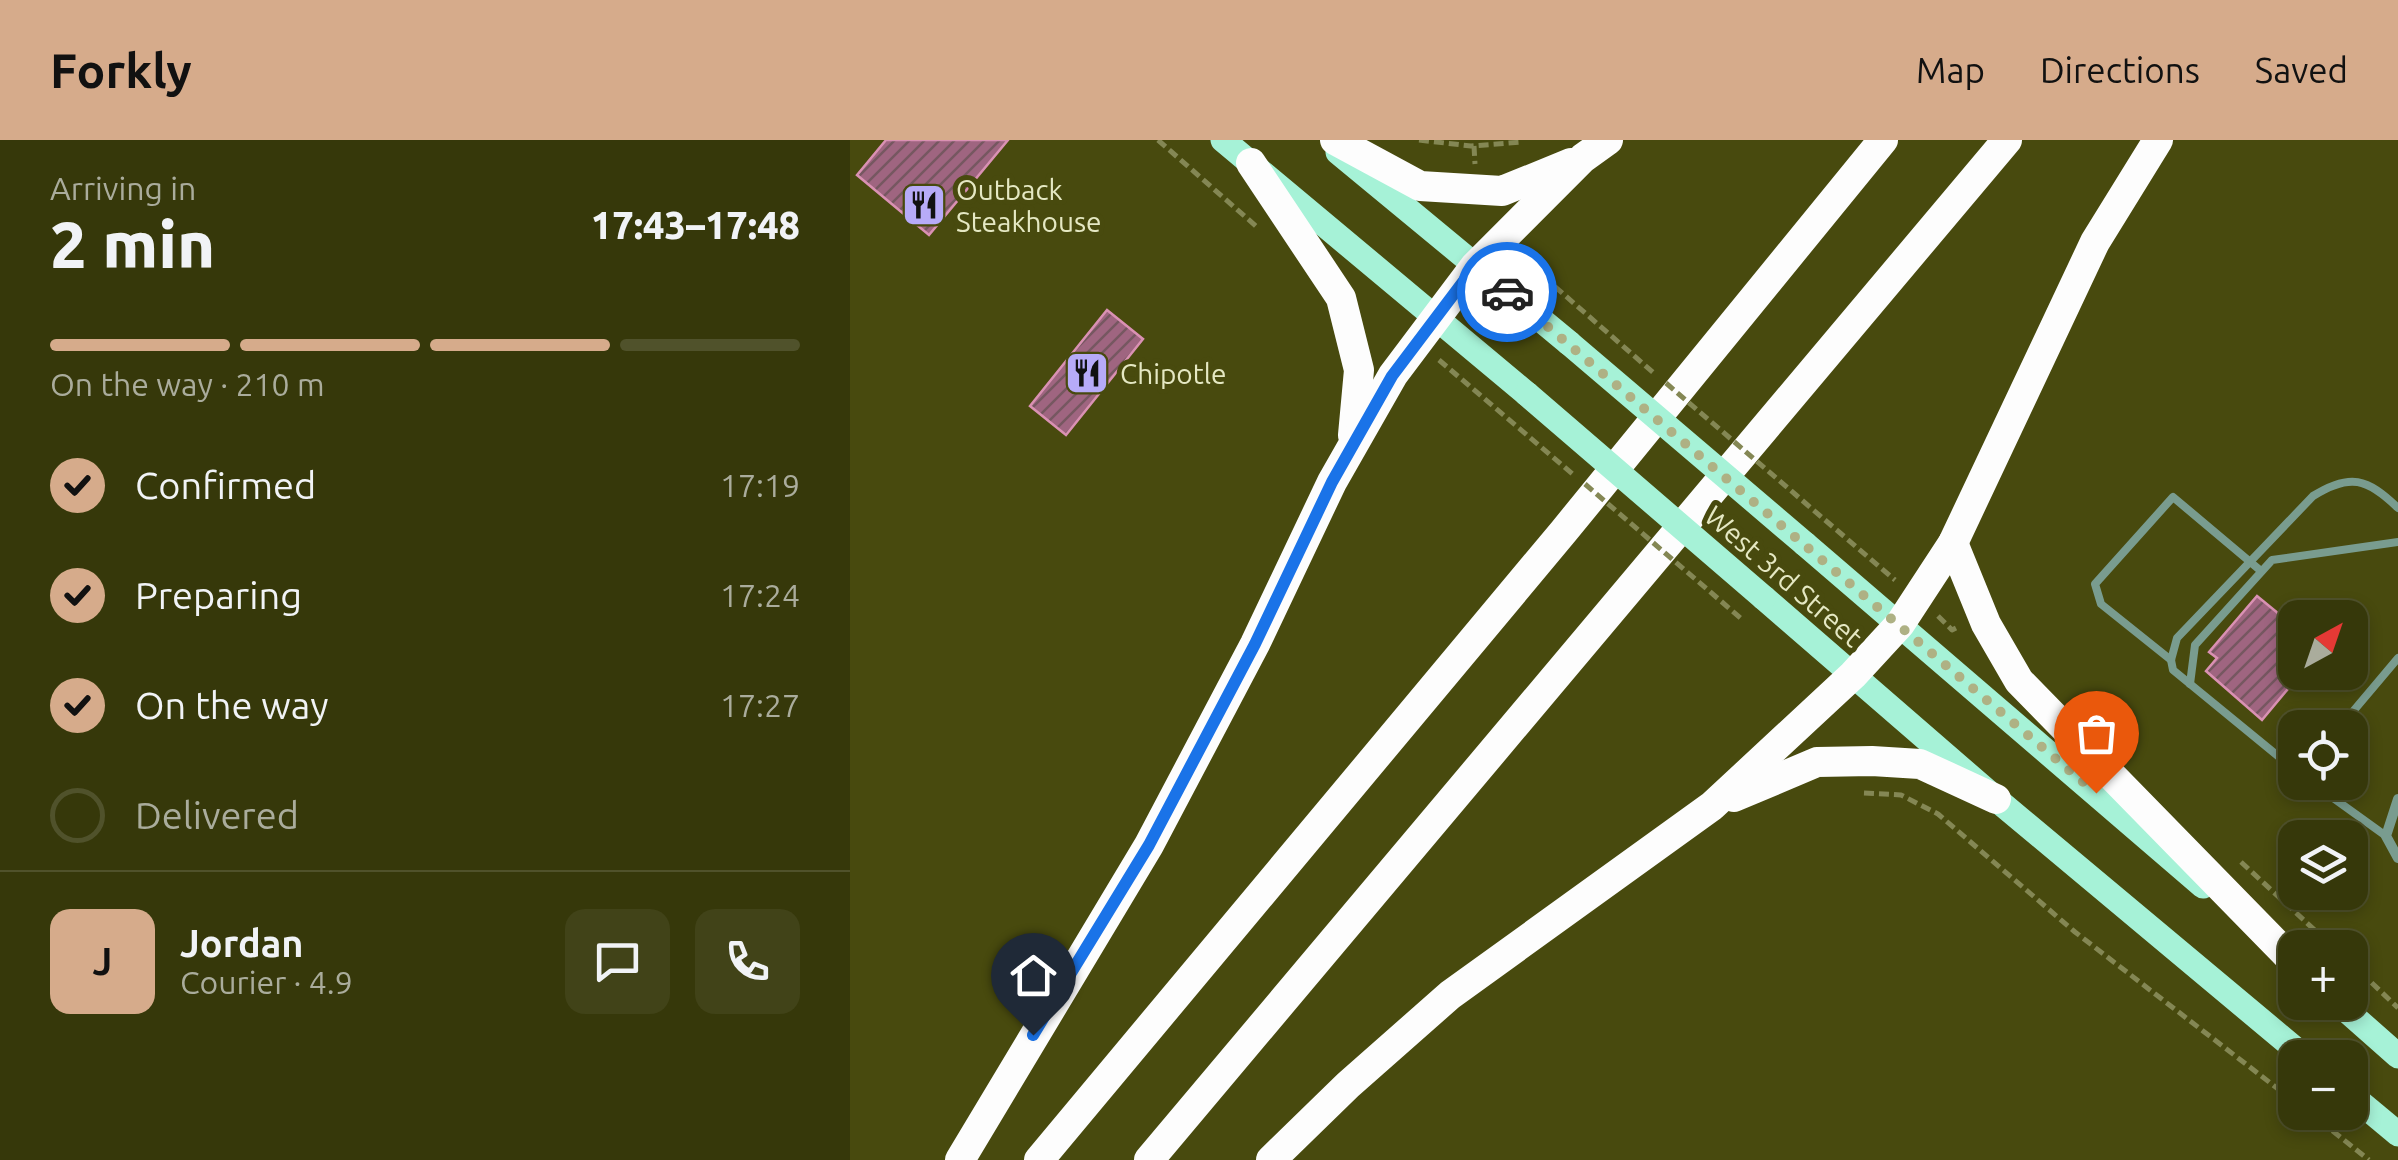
<!DOCTYPE html>
<meta charset="utf-8">
<style>
body{margin:0;font-family:Ubuntu,sans-serif;background:#414318;color:#f1f3f6;height:100vh;display:flex;flex-direction:column;font-size:38px;white-space:nowrap}
*{box-sizing:border-box;margin:0}
p{font-size:32px;color:#aaac9c}
.icon{flex:none;width:55px;height:55px;fill:none;stroke:currentColor;stroke-width:2;stroke-linecap:round;stroke-linejoin:round}
.map{position:relative;flex:1;overflow:hidden}
.sheet{display:flex;flex-direction:column;background:#36380a;width:850px}
.sheet>*{flex:none}
.needle{width:65px;rotate:40deg}
.fabs{position:absolute;left:1428px;top:460px;display:grid;gap:20px}
.fabs a{display:grid;place-items:center;width:90px;height:90px;border-radius:20px;background:#36380a;box-shadow:0 5px 15px #0003,0 0 0 2px #50522b;font-size:50px}
.pin{position:absolute;display:grid;place-items:center;width:85px;height:85px;color:#fff;margin:-102px -42px;border-radius:50% 50% 50% 0;rotate:-45deg;box-shadow:0 0 10px #0007}
.pin .icon{rotate:45deg}
.courier{position:absolute;display:grid;place-items:center;width:100px;height:100px;margin:-50px;border:8px solid #1a73e8;border-radius:50%;background:#fff;color:#222;box-shadow:0 2px 12px #0007}
.overview em{font-style:normal;font-weight:800}
.overview div{display:flex;flex-direction:column-reverse}
.overview{display:flex;align-items:center;justify-content:space-between;height:170px;padding:0 50px}
h1{font-size:65px;font-weight:800;line-height:75px}
.bar{display:grid;grid-template-columns:repeat(4,1fr);gap:15px 10px;align-content:center;height:120px;padding:0 50px}
.bar i{height:12px;border-radius:8px;background:#50522b}
.bar .active{background:#d6ab8b}
.bar p{grid-column:span 4}
.line{display:flex;align-items:center;gap:25px;padding:0 50px;border-top:2px solid #50522b}
.line div{flex:1}
.round{display:grid;place-items:center;flex:none;width:105px;height:105px;border-radius:20px;background:#414318}
ol{padding:0 50px;list-style:none}
li{display:flex;align-items:center;gap:30px;height:110px}
li p{margin-inline-start:auto}
li .icon{padding:10px;border-radius:50%;background:#d6ab8b;color:#111;stroke-width:4}
li:last-child{color:#aaac9c}
li i{width:55px;height:55px;border:5px solid #50522b;border-radius:50%}
header{display:flex;align-items:center;gap:60px;box-sizing:border-box;height:140px;padding:0 50px;background:#d6ab8b;color:#111}
header strong{font-size:48px}
nav{display:flex;gap:55px;margin-inline-start:auto;font-size:35px}
main{display:flex;flex:1;min-height:0}
.map>svg:first-child{display:block}
.building{fill:url(#building-hatch);stroke:#da91b3;stroke-width:2.5}
.lines{fill:none;stroke-linecap:round;stroke-linejoin:round}
.path{stroke:#848754;stroke-width:5;stroke-dasharray:10 5;stroke-linecap:butt}
.lane{stroke:#799c8f;stroke-width:8}
.street{stroke:#799c8f;stroke-width:10}
.primary{stroke:#a6f2d7;stroke-width:25}
.highway{stroke:#fdfdfd;stroke-width:30}
.path-bridge{stroke:#848754;stroke-width:5;stroke-dasharray:10 5;stroke-linecap:butt}
.primary-bridge{stroke:#a6f2d7;stroke-width:25}
.done{stroke:#aeb184;stroke-width:10;stroke-dasharray:0 18}
.route{stroke:#1a73e8;stroke-width:12}
.labels{text-anchor:middle;dominant-baseline:central;stroke-width:10;stroke-linejoin:round;paint-order:stroke}
.poi-label{font-size:28px;fill:#e5e8c3;stroke:#484a0e;text-anchor:start}
.street-label{font-size:28px;fill:#e5e8c3;stroke:#484a0e}
</style>
<header>
<strong>Forkly</strong>
<nav><a>Map</a><a>Directions</a><a>Saved</a></nav>
</header>
<main>
<section class="sheet">
<div class="overview"><div><h1>2 min</h1><p>Arriving in</p></div><em>17:43–17:48</em></div>
<div class="bar"><i class="active"></i><i class="active"></i><i class="active"></i><i></i><p>On the way · 210 m</p></div>
<ol>
<li><svg class="icon" aria-label="check" viewBox="0 0 24 24"><path d="M5 12l5 5 9-10"/></svg>Confirmed<p>17:19</p></li>
<li><svg class="icon" aria-label="check" viewBox="0 0 24 24"><path d="M5 12l5 5 9-10"/></svg>Preparing<p>17:24</p></li>
<li><svg class="icon" aria-label="check" viewBox="0 0 24 24"><path d="M5 12l5 5 9-10"/></svg>On the way<p>17:27</p></li>
<li><i></i>Delivered</li>
</ol>
<div class="line" style="height:180px"><b class="round" style="background:#d6ab8b;color:#111">J</b><div><b>Jordan</b><p>Courier · 4.9</p></div><a class="round"><svg class="icon" aria-label="chat" viewBox="0 0 24 24"><path d="M4 5h16v11H9l-5 4z"/></svg></a><a class="round"><svg class="icon" aria-label="phone" viewBox="0 0 24 24"><path d="M5 4h4l2 5-3 2q2 4 5 5l2-3 5 2v4C11 20 4 13 5 4z"/></svg></a></div>
</section>
<div class="map">
<svg width="1548" height="1020" viewBox="0 0 1548 1020">
<defs>
<pattern id="building-hatch" width="6" height="6" patternUnits="userSpaceOnUse" patternTransform="scale(2.5)"><rect width="6" height="6" fill="#9f6580"/><path d="M-1 1l2-2M0 6l6-6M5 7l2-2" fill="none" stroke="#765760"/></pattern>
</defs>
<rect width="100%" height="100%" fill="#484a0e"/>
<!-- building -->
<g class="building">
<polygon points="36,0 158,0 79,95 7,35"/>
<polygon points="257,170 293,199 216,295 180,266"/>
<polygon points="1407,456 1445,487 1445,532 1452,532 1412,580 1356,531 1367,518 1359,512"/>
</g>
<g class="lines">
<!-- path -->
<g class="path">
<polyline points="308,0 407,87"/>
<polyline points="569,0 621,6 673,2"/>
<polyline points="624,6 625,24"/>
<polyline points="671,117 806,235"/>
<polyline points="589,220 725,336"/>
<polyline points="975,380 1045,440"/>
<polyline points="1088,476 1102,490 1106,488"/>
<polyline points="1014,653 1051,655 1088,674 1225,792 1445,962"/>
<polyline points="1391,722 1484,808"/>
<polyline points="1500,822 1548,868"/>
<polyline points="1459,972 1519,1020"/>
</g>
<!-- lane -->
<g class="lane">
<polyline points="1321,520 1251,464 1245,444 1323,357 1411,431"/>
<polyline points="1340,544 1345,505 1422,420 1548,402"/>
<polyline points="1489,588 1548,518"/>
<path d="M 1445,630 L 1323,530 L 1321,520 L 1327,498 L 1463,356 C 1500,333 1517,338 1548,368"/>
<polyline points="1461,642 1536,696"/>
</g>
<!-- street -->
<polyline class="street" points="1548,659 1536,696 1548,718"/>
<!-- primary -->
<g class="primary">
<polyline points="373,0 677,254"/>
<polyline points="488,12 719,203"/>
<polyline points="955,404 1353,746"/>
<polyline points="914,458 1146,659 1456,918"/>
<polyline points="1487,862 1548,916"/>
<polyline points="1500,954 1548,994"/>
</g>
<!-- highway -->
<g class="highway">
<polyline points="485,0 570,46 652,51 721,23"/>
<polyline points="401,23 491,158 509,230 503,295"/>
<polyline points="1103,403 1136,484 1169,541 1445,823"/>
<polyline points="884,657 967,622 1022,621 1070,624 1146,659"/>
<polyline points="110,1020 299,705 405,504 482,342 543,235 625,126 733,18 758,0"/>
<polyline points="189,1020 714,391 1033,0"/>
<polyline points="299,1020 1157,0"/>
<polyline points="421,1020 498,945 600,855 862,666 1003,535 1050,484 1103,403 1245,102 1308,0"/>
</g>
<!-- path-bridge -->
<g class="path-bridge">
<polyline points="816,243 975,380"/>
<polyline points="735,344 894,481"/>
</g>
<!-- primary-bridge -->
<g class="primary-bridge">
<polyline points="719,203 955,404"/>
<polyline points="677,254 914,458"/>
</g>
</g>
<g class="lines">
<!-- done -->
<polyline class="done" points="657,152 1246,653"/>
<!-- route -->
<polyline class="route" points="183,895 299,705 405,504 482,342 542,236 625,126 657,152"/>
</g>
<!-- icons -->
<defs>
<g id="restaurant-square" transform="scale(2.25)"><rect x="-9" y="-9" width="18" height="18" rx="4" fill="#b7abf8" stroke="#484a0e"/><path d="M-5-6h1v4h1v-4h1v4h1v-4h1v5L-1.5 .5V6h-2V.5L-5-1ZM5-6V6H3V1.5H1.5Q1.5-4 5-6Z" fill="#111"/></g>
</defs>
<g fill-rule="evenodd">
<use href="#restaurant-square" x="74" y="65"/>
<use href="#restaurant-square" x="237" y="233"/>
</g>
<g class="labels">
<!-- poi labels -->
<g class="poi-label">
<text x="106" y="49">Outback<tspan x="106" dy="32">Steakhouse</tspan></text>
<text x="270" y="233">Chipotle</text>
</g>
<!-- street labels -->
<g class="street-label">
<text transform="translate(934 436) rotate(41)">West 3rd Street</text>
</g>
</g>
</svg>
<div class="fabs">
<a><svg class="needle" viewBox="-14 -14 28 28"><path d="M0-13l5 13h-10z" fill="#e53935"/><path d="M0 13l5-13h-10z" fill="#aaac9c"/></svg></a>
<a><svg class="icon" aria-label="locate" viewBox="0 0 24 24"><circle cx="12" cy="12" r="6"/><path d="M12 2v4M12 18v4M2 12h4M18 12h4"/></svg></a>
<a><svg class="icon" aria-label="layers" viewBox="0 0 24 24"><path d="M12 4l9 5-9 5-9-5zM3 14l9 5 9-5"/></svg></a>
<a>+</a>
<a>−</a>
</div>
<div class="pin" style="left:1246px;top:653px;background:#ea580c"><svg class="icon" aria-label="bag" viewBox="0 0 24 24"><path d="M5 8h14l-1 12H6zM9 8a3 3 0 0 1 6 0"/></svg></div>
<div class="pin" style="left:183px;top:895px;background:#1f2937"><svg class="icon" aria-label="home" viewBox="0 0 24 24"><path d="M3 11l9-7 9 7M6 9v11h12V9"/></svg></div>
<div class="courier" style="left:657px;top:152px"><svg class="icon" aria-label="car" viewBox="0 0 24 24"><path d="M5 17H2v-5l4-1 3-4h7l3 4 3 1v5h-3M9 17h6M6 11h13"/><circle cx="7" cy="17" r="2"/><circle cx="17" cy="17" r="2"/></svg></div>
</div>
</main>
